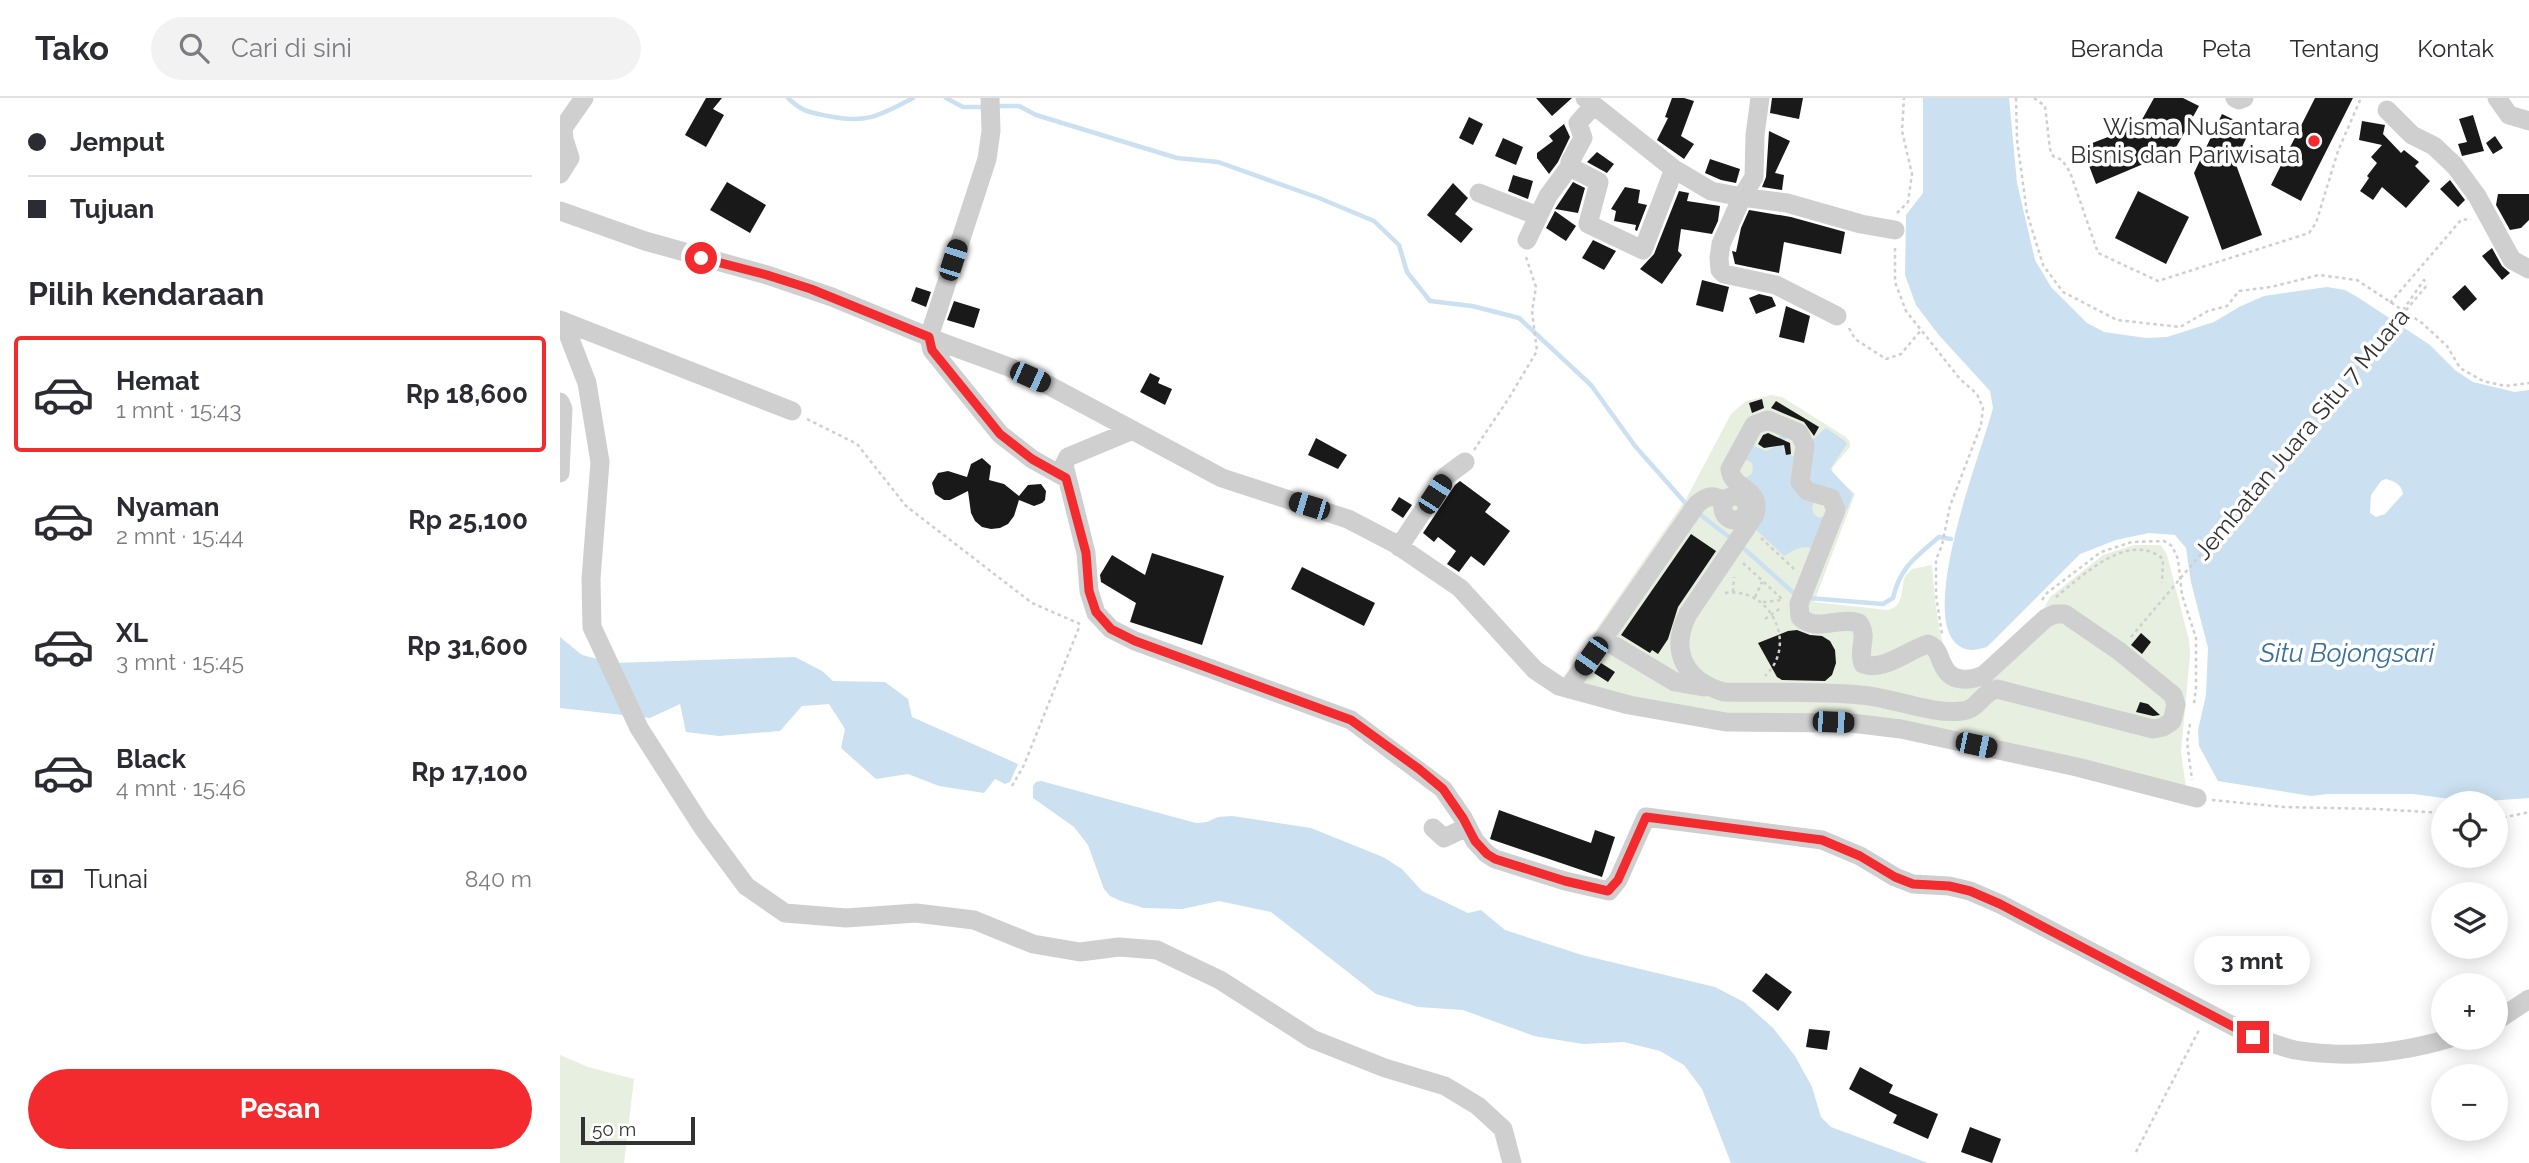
<!DOCTYPE html>
<html lang="id">
<head>
<meta charset="utf-8">
<style>
  :root { --surface:#fff; --page:#f2f2f3; --text:#2b2b33; --muted:#7c7c81; --line:#e1e1e2; --accent:#f32a2e }
  body { margin:0; font-family:Raleway,sans-serif; background:var(--page); color:var(--text); height:100vh; display:flex; flex-direction:column; font-size:26px; white-space:nowrap }
  * { box-sizing:border-box; margin:0 }
  p { font-size:23px; color:var(--muted) }
  .icon { flex:none; width:38px; height:38px; fill:none; stroke:currentColor; stroke-width:2; stroke-linecap:round; stroke-linejoin:round }
  .map { position:relative; flex:1; overflow:hidden }
  .drawer { display:flex; flex-direction:column; background:var(--surface); width:560px }
  .drawer>* { flex:none }
  .hud { display:grid; align-content:center; height:154px; padding:0 28px; background:var(--surface) }
  .controls { position:absolute; left:1871px; top:693px; display:grid; gap:14px }
  .controls a { display:grid; place-items:center; width:77px; height:77px; border-radius:50%; background:var(--surface); box-shadow:0 4px 18px #0003; font-size:35px }
  .scale { position:absolute; left:21px; bottom:18px; width:114px; box-sizing:border-box; padding-left:7px; border:4px solid #323232; border-top:0; font-size:19px; line-height:24px; white-space:nowrap; color:#323232; -webkit-text-stroke:5px #fff; paint-order:stroke }
  .end { position:absolute; width:32px; height:32px; margin:-16px; border:9px solid #f32a2e; background:#fff; box-shadow:0 0 0 4px #fff }
  .from { border-radius:50% }
  .bubble { position:absolute; height:49px; border-radius:24px; background:var(--surface); box-shadow:0 4px 18px #0003; font-size:23px; font-weight:700; line-height:49px; text-align:center }
  .car { position:absolute; width:21px; height:42px; margin:-21px -10px; border-radius:9px; box-shadow:0 0 5px 2px #0007; background:linear-gradient(#222 24%,#8ab4d8 0 40%,#222 0 76%,#8ab4d8 0 86%,#222 0) }
  .hud b { display:flex; align-items:center; gap:24px; height:66px; font-size:26px }
  .hud b+b { border-top:2px solid var(--line) }
  .hud i { width:18px; height:18px; background:var(--text) }
  ul { padding:0; list-style:none }
  li { display:flex; align-items:center; gap:21px; height:116px; margin:0 14px 10px; padding:0 14px; border:4px solid transparent; border-radius:7px }
  li div { flex:1 }
  li b { display:block; font-size:26px }
  li em { font-style:normal; font-weight:700 }
  li.selected { border-color:var(--accent) }
  li>.icon { width:63px; height:63px; stroke-width:1.5 }
  h2 { padding:0 28px; font-size:32px; line-height:84px }
  .pay { display:flex; align-items:center; gap:18px; height:77px; padding:0 28px; font-size:26px }
  .pay p { margin-inline-start:auto }
  .primary-button { display:flex; gap:14px; margin-top:auto; padding:14px 28px }
  .primary-button a { flex:1; height:80px; border-radius:42px; background:var(--accent); color:#fff; font-size:28px; font-weight:700; line-height:80px; text-align:center }
  header { display:flex; align-items:center; gap:42px; box-sizing:border-box; height:98px; padding:0 35px; background:var(--surface); border-bottom:2px solid var(--line) }
  header strong { font-size:33px }
  nav { display:flex; gap:38px; margin-inline-start:auto; font-size:24px }
  .search { width:490px; height:63px; background:var(--page); display:flex; align-items:center; gap:18px; box-sizing:border-box; padding:0 24px; border-radius:38px; color:var(--muted); font-size:26px }
  main { display:flex; flex:1; min-height:0 }
  .map>svg:first-child { display:block }
  .green { fill:#e7efe0 }
  .water { fill:#cbe0f0; fill-rule:evenodd }
  .lines { fill:none; stroke-linecap:round; stroke-linejoin:round }
  .stream { stroke:#cbe0f0; stroke-width:4.5 }
  .building { fill:#191919 }
  .path { stroke:#cfcfcf; stroke-width:2.5; stroke-dasharray:3.5 3.5; stroke-linecap:butt }
  .minor { stroke:#cfcfcf; stroke-width:19 }
  .route { stroke:#f32a2e; stroke-width:9 }
  .poi-dot { fill:#f32a2e; stroke:#fff; stroke-width:2.5 }
  .labels { text-anchor:middle; stroke-width:7; stroke-linejoin:round; paint-order:stroke }
  .poi-label { font-size:24px; fill:#323232; stroke:#fff; text-anchor:end }
  .street-label { font-size:24px; fill:#323232; stroke:#fff }
  .water-label { font-size:26px; font-style:italic; fill:#38709c; stroke:#fff }
</style>
</head>
<body>
<header>
<strong>Tako</strong>
<div class="search"><svg class="icon" aria-label="search" viewBox="0 0 24 24"><circle cx="10" cy="10" r="6"/><path d="M15 15l6 6"/></svg>Cari di sini</div>
<nav><a>Beranda</a><a>Peta</a><a>Tentang</a><a>Kontak</a></nav>
</header>
<main>
<section class="drawer">
<div class="hud">
<b><i class="from"></i>Jemput</b>
<b><i></i>Tujuan</b>
</div>
<h2>Pilih kendaraan</h2>
<ul>
<li class="selected"><svg class="icon" aria-label="car" viewBox="0 0 24 24"><path d="M5 17H2v-5l4-1 3-4h7l3 4 3 1v5h-3M9 17h6M6 11h13"/><circle cx="7" cy="17" r="2"/><circle cx="17" cy="17" r="2"/></svg><div><b>Hemat</b><p>1 mnt · 15:43</p></div><em>Rp 18,600</em></li>
<li><svg class="icon" aria-label="car" viewBox="0 0 24 24"><path d="M5 17H2v-5l4-1 3-4h7l3 4 3 1v5h-3M9 17h6M6 11h13"/><circle cx="7" cy="17" r="2"/><circle cx="17" cy="17" r="2"/></svg><div><b>Nyaman</b><p>2 mnt · 15:44</p></div><em>Rp 25,100</em></li>
<li><svg class="icon" aria-label="car" viewBox="0 0 24 24"><path d="M5 17H2v-5l4-1 3-4h7l3 4 3 1v5h-3M9 17h6M6 11h13"/><circle cx="7" cy="17" r="2"/><circle cx="17" cy="17" r="2"/></svg><div><b>XL</b><p>3 mnt · 15:45</p></div><em>Rp 31,600</em></li>
<li><svg class="icon" aria-label="car" viewBox="0 0 24 24"><path d="M5 17H2v-5l4-1 3-4h7l3 4 3 1v5h-3M9 17h6M6 11h13"/><circle cx="7" cy="17" r="2"/><circle cx="17" cy="17" r="2"/></svg><div><b>Black</b><p>4 mnt · 15:46</p></div><em>Rp 17,100</em></li>
</ul>
<div class="pay"><svg class="icon" aria-label="cash" viewBox="0 0 24 24"><path d="M3 7h18v10H3z"/><circle cx="12" cy="12" r="2"/></svg>Tunai<p>840 m</p></div>
<div class="primary-button"><a>Pesan</a></div>
</section>
<div class="map">
<svg width="1969" height="1065" viewBox="0 0 1969 1065">
  <rect width="100%" height="100%" fill="#fff"/>
  <!-- green -->
  <path class="green" d="M1211,297L1222,299L1286,339L1290,344V349L1272,370L1273,376L1295,396L1254,504L1328,512C1345,507 1340,492 1345,478L1352,471L1372,467C1375,502 1377,536 1391,569L1410,577L1481,517L1490,499L1543,457L1574,447H1601L1607,457L1629,542L1630,556L1621,654L1626,689L1414,637L1165,618L1000,584L1126,401L1171,316L1186,303Z
    M0,957L28,969L74,981L64,1065H0Z"/>
  <!-- water -->
  <path class="water" d="M1363,0H1449L1457,85L1475,162L1491,189L1527,225L1544,234L1586,240L1607,239L1654,224L1679,209L1704,198L1767,189L1785,192L1799,200L1870,247L1895,272L1913,284L1955,294L1969,292V700L1913,704L1853,696H1768L1751,698L1658,683L1639,648L1638,632L1646,597L1648,550L1631,484L1626,450L1615,437L1589,435L1556,442L1520,456L1427,549C1422,550 1415,552 1411,552C1344,545 1425,346 1433,310L1430,293L1378,236L1356,207L1345,177L1346,117L1363,95ZM1826,381C1836,384 1841,386 1843,396L1825,416L1816,419L1810,415L1811,397L1821,383Z
    M1266,330L1285,343L1287,346L1270,371L1293,396L1287,412L1254,404L1252,409L1254,416L1259,420L1269,417L1256,452C1243,446 1236,451 1224,458L1193,429L1185,380C1192,377 1194,374 1192,365L1184,361L1192,337L1194,348L1206,353L1214,349L1220,337H1232L1225,341L1223,352L1233,358Z
    M0,539L22,557L53,565L235,559L262,573L273,583L325,584L348,601L352,619L458,666L450,684L445,686L435,681L424,695L379,688L348,676L316,681L281,650L285,631L269,606L242,608L220,633L159,638L126,634L120,606L90,620L0,610Z
    M481,683L636,725L647,724L658,719L672,718L751,730L823,759L842,771L862,793L908,815L921,812L945,832L1022,857L1155,889L1184,904L1213,930L1235,958L1252,989L1261,1019L1271,1029L1368,1065H1171L1142,991L1124,967L1100,953L1064,944L1023,946L974,938L903,912L858,909L816,896L711,814L659,803L622,811L584,810L561,803L550,798L544,791L528,747L514,729L473,700V688L476,684Z"/>
  <g class="lines">
    <!-- stream -->
    <path class="stream" d="M228,0C243,14 248,14 268,18C306,26 319,18 353,0
      M386,0L403,9H425
      M437,8H459L476,17L617,60L658,64L759,100L814,123L839,147L847,174L870,203L912,208L959,220L1031,287L1075,348L1128,408
      M1138,415L1173,442
      M1180,447L1236,497
      M1248,500L1323,506L1333,500C1340,469 1356,459 1379,439L1391,441"/>
  </g>
  <!-- building -->
  <path class="building" d="M146,0H162L153,11L164,17L146,49L125,37Z
    M976,0H1012L992,18Z
    M1112,0H1124L1134,3L1121,38L1134,46L1124,61L1097,42L1108,20L1105,19Z
    M1212,0H1243L1239,21L1210,15Z
    M1594,0H1623L1639,8L1614,53L1536,86L1522,49L1579,27Z
    M1755,0H1793L1741,103L1711,87Z
    M1662,16L1691,30L1675,64L1702,137L1662,152L1634,75Z
    M1913,17L1924,53L1902,58L1898,46L1907,44L1899,21Z
    M909,19L923,26L913,47L899,40Z
    M1802,23L1825,27L1823,36L1841,55L1844,52L1859,64L1855,68L1870,83L1846,110L1822,89L1813,102L1800,93L1809,80L1807,78L1817,65L1811,59L1822,47L1799,42Z
    M1004,26L1010,39L998,64L989,76L977,60V55L993,43L989,38Z
    M1209,33L1230,43L1215,75L1224,77L1222,92L1202,89L1206,79Z
    M1935,38L1943,50L1933,56L1926,45Z
    M943,40L963,49L956,67L935,58Z
    M1037,54L1054,66L1047,75L1027,64Z
    M1150,61L1180,71L1176,85L1161,82L1145,75Z
    M953,77L973,83L968,101L948,93Z
    M1890,82L1905,102L1898,109L1880,91Z
    M167,84L206,107L190,135L150,112Z
    M1013,84L1025,90L1018,115L995,111Z
    M893,85L908,100L895,116L913,131L901,145L867,117Z
    M1065,89L1080,92L1078,105L1087,107L1077,133L1075,132L1076,127L1054,123L1056,113L1051,111Z
    M1119,93L1129,95L1127,103L1160,108L1158,123L1152,136L1121,131L1118,153L1122,157L1102,186L1080,171L1094,156Z
    M1578,93L1629,119L1606,166L1555,140Z
    M1938,96H1969V122L1961,130L1950,132L1936,107Z
    M1189,112L1231,119L1285,134L1281,156L1224,144L1219,175L1175,166L1172,153L1176,154L1181,130Z
    M995,113L1016,128L1006,143L986,130Z
    M1033,142L1056,153L1044,172L1022,160Z
    M1932,150L1942,168L1950,175L1942,182L1922,158Z
    M1142,182L1169,189L1163,214L1136,207Z
    M1905,187L1917,201L1904,213L1892,199Z
    M356,189L371,194L366,209L351,203Z
    M1199,196L1212,199L1216,208L1196,216L1189,200Z
    M394,203L420,211L414,230L387,222Z
    M1226,208L1250,218L1244,245L1219,239Z
    M590,275L600,280L598,285L612,291L605,307L580,294Z
    M1202,301L1204,310L1192,315L1189,305Z
    M1216,303L1259,329L1254,338L1244,324L1211,310Z
    M1208,335L1230,345L1231,356L1226,357L1224,347L1204,350L1198,346L1203,337Z
    M756,340L787,357L778,371L748,357Z
    M422,360L431,368L429,382L444,386L459,398L468,387L481,386L486,393L485,402L482,405L474,408L459,402L454,418L448,426L440,430L431,431L422,429L415,423L411,415L408,393L390,402H384L375,396L372,385L378,375L388,373L407,379L411,366Z
    M900,383L931,406L925,414L950,433L924,468L911,458L899,474L887,466L896,453L878,439L874,444L863,435L895,387Z
    M839,399L852,407L843,420L831,412Z
    M1131,436L1156,453L1118,509L1108,541L1098,556L1092,552L1090,555L1061,537Z
    M592,455L664,478L642,547L570,524L576,505L541,484L540,477L552,457L585,477Z
    M742,469L815,505L804,528L731,491Z
    M1237,532L1250,537L1262,538L1270,543L1275,552L1276,565L1272,577L1265,583L1222,582L1217,579L1198,545L1228,533Z
    M1581,535L1591,544L1582,556L1571,547Z
    M1041,565L1055,574L1048,584L1034,575Z
    M1580,604L1588,606L1600,617L1593,618L1576,614Z
    M939,712L1031,745L1035,732L1055,739L1042,779L930,741Z
    M1206,875L1232,894L1218,913L1192,893Z
    M1249,931L1270,933L1267,952L1246,949Z
    M1300,969L1333,987L1329,995L1378,1016L1368,1041L1333,1025L1337,1017L1289,991Z
    M1410,1029L1441,1041L1432,1065L1401,1054Z"/>
  <g class="lines">
    <!-- path -->
    <path class="path" d="M1456,0L1457,42L1467,115L1483,167L1503,194L1557,222L1620,229L1648,213L1667,208L1679,193L1711,189L1759,177L1797,182L1862,225L1887,248L1900,270L1923,283L1945,288L1969,285
      M1474,0L1485,8L1490,51L1493,58L1502,62L1510,74L1538,155L1598,183L1749,135L1756,125L1778,53L1801,0
      M1337,115L1348,104L1352,76L1342,33L1344,0
      M1335,150V184L1346,213L1400,281L1417,296L1423,310L1421,327L1390,408L1382,447L1376,462V497L1382,536
      M1830,205L1901,122L1911,121
      M1843,212L1864,182L1868,186
      M1289,230L1295,241L1326,261L1341,256L1362,231
      M247,321L297,346L346,408L472,505L520,526
      M914,352L949,300L977,253L972,213L976,189L966,159
      M1201,440L1234,471
      M1183,465L1222,501
      M1173,494L1174,479
      M1165,495C1210,488 1239,546 1205,578
      M1195,499L1202,484
      M1496,499C1522,478 1569,432 1603,461L1602,485
      M1482,502L1487,495L1541,454L1572,444L1604,443L1612,448L1618,461L1622,497L1636,540V589L1634,606
      M1203,504L1223,502
      M1205,521L1222,509
      M1571,539L1868,186
      M1630,626L1627,644L1632,682
      M452,688L464,667L520,527
      M1652,702L1724,709L1817,711L1883,715
      M1936,719H1946L1969,714
      M1576,1054L1640,930"/>
    <!-- minor -->
    <path class="minor" d="M430,0L431,33L427,61L369,239L372,252L440,336L472,361L506,380
      M1025,0L1114,71L1151,93L1182,99L1227,105L1301,126L1335,132
      M1200,0L1195,37L1194,79L1182,99L1161,146L1159,160L1160,172L1164,176L1216,187L1277,218
      M1675,0L1679,2L1684,0
      M1937,0L1949,17L1969,23
      M1034,7L1018,25L1023,40L1010,64L1012,70L1039,84L1028,126L1083,152L1114,71
      M1827,12L1852,37L1874,48L1895,68L1917,98L1952,162L1969,171
      M0,76L10,60L4,41L3,30L24,0
      M919,95L978,118
      M0,113L85,143L207,177L272,199L386,246L449,269L488,287L662,380L788,421L834,445L900,490L975,572L999,588L1069,607L1166,624L1291,625L1341,631L1517,669L1637,700
      M967,142L988,98L1010,68
      M0,222L232,313
      M3,223L27,285L40,364L31,481L32,529L79,630L141,727L186,788L225,815L286,820L356,815L414,822L473,846L520,854L559,849L597,852L660,882L752,941L825,970L885,988L918,1008L943,1031L952,1065
      M0,304L3,311L0,375
      M1208,322L1239,335L1245,347L1240,384L1247,393L1271,400L1276,412L1239,506L1240,519C1257,535 1279,518 1299,525C1309,540 1297,551 1303,566C1323,574 1348,552 1368,546C1380,551 1378,559 1384,569C1392,585 1412,583 1425,576L1486,520L1495,516H1505L1559,553L1613,597L1616,607L1612,623L1603,629L1593,631L1437,591C1422,594 1418,612 1402,613C1371,617 1332,599 1300,597C1255,593 1209,595 1164,594C1125,583 1109,553 1128,516L1195,417C1202,388 1172,393 1170,371L1194,327Z
      M573,332L508,359L504,367L526,455L529,493L536,515L551,531L575,543L791,622L883,691L903,720L915,743L927,756L935,761L1005,783L1049,793L1058,782L1086,719L1262,742L1300,758L1335,779L1353,786L1389,788L1410,793L1440,806L1694,939C1707,943 1721,949 1735,952C1788,961 1841,955 1891,940
      M1163 410a12 12 0 1 1 24 0a12 12 0 1 1-24 0Z
      M839,449L886,378L905,364
      M1043,541L1137,406C1148,397 1152,397 1165,403
      M1008,591L1043,541L1115,584L1144,589
      M873,730L884,740L907,729
      M1936,923L1969,901"/>
  </g>
  <g class="lines">
    <!-- route -->
    <path class="route" d="M141,160L207,177L251,191L369,239L372,252L440,336L472,361L506,380L526,455L529,493L536,514L551,531L575,543L791,622L859,671L883,691L903,720L915,743L927,756L935,761L1005,783L1048,793L1058,782L1086,719L1262,742L1300,758L1335,779L1353,786L1389,788L1410,793L1440,806L1693,939"/>
  </g>
  <!-- markers -->
  <circle class="poi-dot" cx="1754" cy="43" r="7"/>
  <g class="labels">
    <!-- poi labels -->
    <g class="poi-label">
      <text x="1740" y="37">Wisma Nusantara<tspan x="1740" dy="28">Bisnis dan Pariwisata</tspan></text>
    </g>
    <!-- street labels -->
    <g class="street-label">
      <text transform="translate(1742 336) rotate(-50)" y="8">Jembatan Juara Situ 7 Muara</text>
    </g>
    <!-- water labels -->
    <g class="water-label">
      <text x="1787" y="564">Situ Bojongsari</text>
    </g>
  </g>
</svg>
<div class="controls">
<a><svg class="icon" aria-label="locate" viewBox="0 0 24 24"><circle cx="12" cy="12" r="6"/><path d="M12 2v4M12 18v4M2 12h4M18 12h4"/></svg></a>
<a><svg class="icon" aria-label="layers" viewBox="0 0 24 24"><path d="M12 4l9 5-9 5-9-5zM3 14l9 5 9-5"/></svg></a>
<a>+</a>
<a>−</a>
</div>
<div class="scale">50 m</div>
<i class="end from" style="left:141px;top:160px"></i>
<i class="end" style="left:1693px;top:939px"></i>
<div class="bubble" style="left:1634px;top:838px;width:116px">3 mnt</div>
<i class="car" style="left:393px;top:162px;rotate:18deg"></i>
<i class="car" style="left:470px;top:279px;rotate:114deg"></i>
<i class="car" style="left:875px;top:396px;rotate:33deg"></i>
<i class="car" style="left:749px;top:408px;rotate:287deg"></i>
<i class="car" style="left:1031px;top:558px;rotate:215deg"></i>
<i class="car" style="left:1273px;top:624px;rotate:92deg"></i>
<i class="car" style="left:1416px;top:647px;rotate:102deg"></i>
</div>
</main>
</body>
</html>
